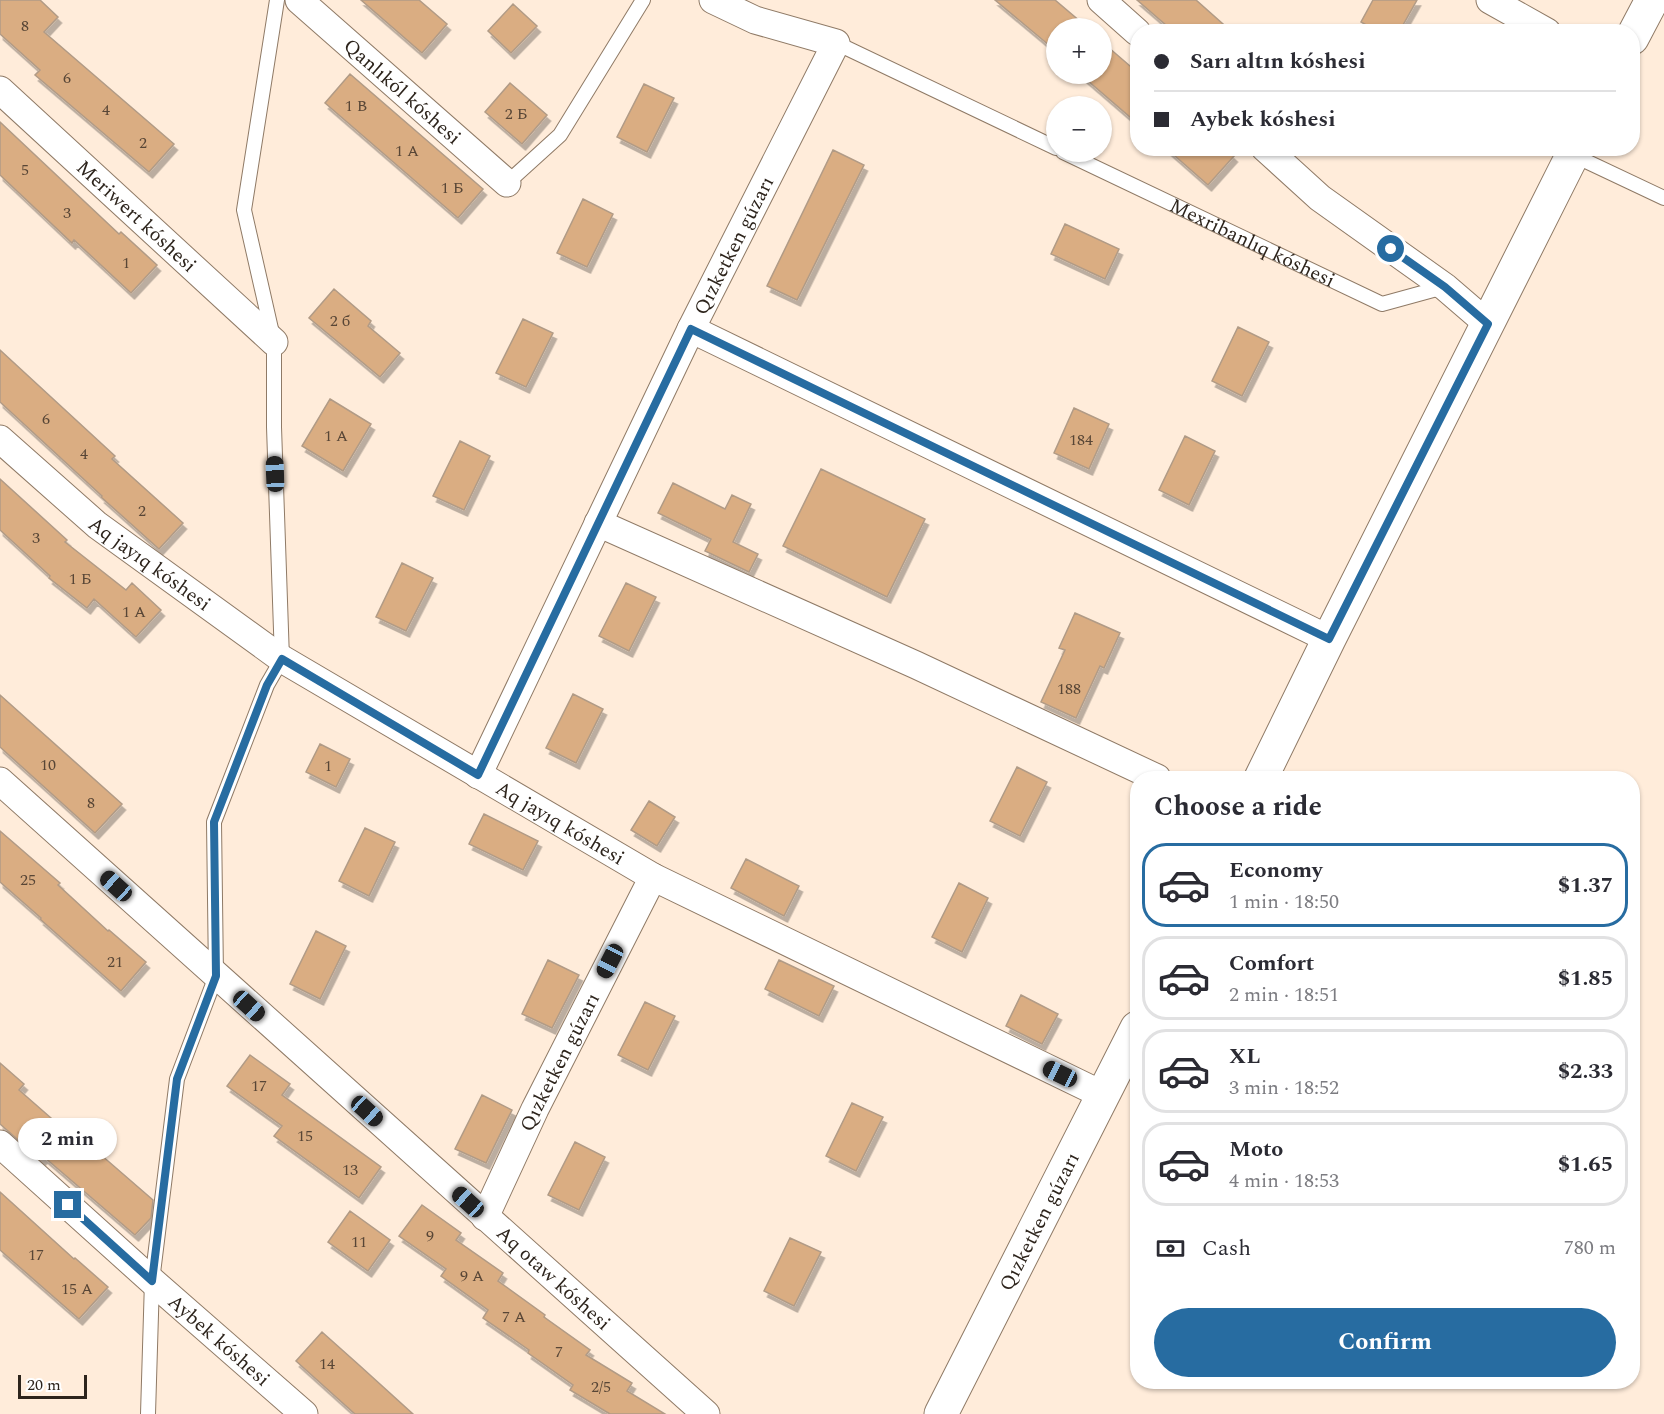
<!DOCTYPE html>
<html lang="en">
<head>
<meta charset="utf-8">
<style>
  :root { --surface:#fff; --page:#f2f2f3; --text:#2b2b33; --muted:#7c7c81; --line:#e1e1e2; --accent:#276ca1 }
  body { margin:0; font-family:Spectral,serif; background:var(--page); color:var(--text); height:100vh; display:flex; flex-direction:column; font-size:22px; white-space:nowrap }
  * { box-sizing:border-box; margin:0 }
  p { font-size:20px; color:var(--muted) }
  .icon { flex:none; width:33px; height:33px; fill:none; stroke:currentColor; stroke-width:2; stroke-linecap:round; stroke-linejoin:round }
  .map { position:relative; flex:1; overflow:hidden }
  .drawer { position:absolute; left:1130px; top:771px; width:510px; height:618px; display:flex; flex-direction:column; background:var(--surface); border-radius:24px; box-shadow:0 2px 4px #0004 }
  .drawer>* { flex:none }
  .guide { position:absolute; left:1130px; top:24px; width:510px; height:132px; border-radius:24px; box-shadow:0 2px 4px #0004; display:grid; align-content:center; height:132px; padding:0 24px; background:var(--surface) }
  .fabs { position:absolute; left:1046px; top:18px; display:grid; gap:12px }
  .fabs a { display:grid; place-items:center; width:66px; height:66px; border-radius:50%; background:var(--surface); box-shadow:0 2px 4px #0004; font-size:30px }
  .scale { position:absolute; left:18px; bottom:15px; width:69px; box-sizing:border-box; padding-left:6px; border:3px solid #2d241c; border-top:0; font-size:16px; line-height:21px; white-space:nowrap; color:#2d241c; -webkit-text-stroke:4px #fff; paint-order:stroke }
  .end { position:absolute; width:27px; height:27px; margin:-14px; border:8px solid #276ca1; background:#fff; box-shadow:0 0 0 3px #fff }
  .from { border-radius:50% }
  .bubble { position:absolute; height:42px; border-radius:21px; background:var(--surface); box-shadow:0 2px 4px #0004; font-size:20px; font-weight:700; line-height:42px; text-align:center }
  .car { position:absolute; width:18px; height:36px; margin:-18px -9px; border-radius:8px; box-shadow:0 0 4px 2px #0007; background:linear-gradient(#222 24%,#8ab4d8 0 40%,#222 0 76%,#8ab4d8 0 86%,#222 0) }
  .guide b { display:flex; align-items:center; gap:21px; height:57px; font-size:22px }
  .guide b+b { border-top:2px solid var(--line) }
  .guide i { width:15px; height:15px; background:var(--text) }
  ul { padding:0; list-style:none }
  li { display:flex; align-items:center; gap:18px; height:84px; margin:0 12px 9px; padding:0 12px; border:3px solid var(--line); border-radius:24px }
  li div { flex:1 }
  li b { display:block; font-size:22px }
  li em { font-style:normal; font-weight:700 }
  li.on { border-color:var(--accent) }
  li>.icon { width:54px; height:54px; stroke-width:1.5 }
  h2 { padding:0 24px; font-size:27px; line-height:72px }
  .pay { display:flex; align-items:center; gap:15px; height:66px; padding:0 24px; font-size:22px }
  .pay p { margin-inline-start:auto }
  .button { display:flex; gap:12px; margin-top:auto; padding:12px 24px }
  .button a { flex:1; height:69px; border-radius:36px; background:var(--accent); color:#fff; font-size:24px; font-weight:700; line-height:69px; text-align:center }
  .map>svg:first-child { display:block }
  .building { fill:#daad82; stroke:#b19b86; stroke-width:1.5; filter:url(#shadow) }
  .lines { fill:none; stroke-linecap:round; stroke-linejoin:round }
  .service-casing { stroke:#8f7a66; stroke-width:16 }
  .minor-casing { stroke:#8f7a66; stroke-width:29 }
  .tertiary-casing { stroke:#8f7a66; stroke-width:35 }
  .service { stroke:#fff; stroke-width:14 }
  .minor { stroke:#fff; stroke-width:27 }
  .tertiary { stroke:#fff; stroke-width:33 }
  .route { stroke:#276ca1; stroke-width:8 }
  .labels { text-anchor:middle; stroke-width:4.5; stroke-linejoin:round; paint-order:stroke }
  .number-label { font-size:16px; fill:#584636 }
  .street-label { font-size:20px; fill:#2d241c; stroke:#fff }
</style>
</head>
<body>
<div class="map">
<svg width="1664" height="1414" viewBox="0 0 1664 1414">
  <defs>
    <filter id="shadow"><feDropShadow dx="3.5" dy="6" stdDeviation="0" flood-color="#0004"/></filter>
  </defs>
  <rect width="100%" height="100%" fill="#ffecda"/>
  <!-- building -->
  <path class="building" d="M0,0H40L58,17L44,32L174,144L149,172L35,75L40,70L0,34Z
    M361,0H419L447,24L422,53Z
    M995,0H1055L1088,28H1056V51Z
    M1137,0H1196L1232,32H1174Z
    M1373,0H1417L1399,32H1378L1361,22Z
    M513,4L537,26L511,53L488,31Z
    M1101,41L1137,72V123L1080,74H1101Z
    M350,74L483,189L458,218L325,103Z
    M510,83L547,115L522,144L485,112Z
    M644,84L674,98L647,152L617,137Z
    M0,122L119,234L121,232L157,265L131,293L74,240L72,243L0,175Z
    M1166,148H1225L1234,156L1208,185Z
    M833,150L864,165L797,300L767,286Z
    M583,199L613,214L587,267L557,253Z
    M1065,224L1119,249L1105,279L1051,254Z
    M334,289L371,321L368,326L400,353L380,377L309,318Z
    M523,319L553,333L526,387L496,373Z
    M1238,327L1269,342L1242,396L1212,381Z
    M0,350L115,456L112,459L183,523L159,549L101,497L102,496L0,402Z
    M330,399L371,424L343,471L302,446Z
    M1074,408L1109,424L1089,469L1054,453Z
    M1185,436L1215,451L1189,505L1159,490Z
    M460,441L490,456L464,510L433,496Z
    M821,469L925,519L887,597L783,546Z
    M0,479L67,540L65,542L126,590L132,583L161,610L136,637L94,599L87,608L49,578L50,576L0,530Z
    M673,483L725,509L732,495L751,504L733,542L758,554L749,572L705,551L711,539L658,513Z
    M402,563L433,578L406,631L376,617Z
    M626,583L656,597L629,651L599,636Z
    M1075,613L1120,633L1104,668L1100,666L1076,718L1041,702L1065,650L1059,648Z
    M573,694L603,709L576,763L546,748Z
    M0,695L122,804L95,833L0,747Z
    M320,744L350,759L336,787L306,772Z
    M1017,767L1047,782L1020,836L990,821Z
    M649,801L675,817L657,846L631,830Z
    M484,814L538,841L523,870L469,844Z
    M365,828L395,842L369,896L339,881Z
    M0,831L60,883L58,885L108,931L109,930L146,962L121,991L40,919L41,918L0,882Z
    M746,859L799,886L784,916L731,888Z
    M959,883L988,898L962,952L932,937Z
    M316,931L346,946L320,999L290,984Z
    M548,960L579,975L552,1028L522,1014Z
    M779,960L834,986L819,1016L765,989Z
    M1021,995L1058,1014L1042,1044L1006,1026Z
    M645,1002L675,1016L648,1070L618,1055Z
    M250,1055L290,1084L282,1095L381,1167L359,1198L274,1136L282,1126L227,1086Z
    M0,1063L24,1084L19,1090L75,1139L78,1135L153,1200L151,1218L135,1235L44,1157L41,1160L0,1124Z
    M482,1095L512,1110L486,1163L455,1149Z
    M852,1103L883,1117L856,1171L826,1156Z
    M575,1142L605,1157L579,1210L548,1195Z
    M0,1192L74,1259L75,1258L108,1287L79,1319L0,1250Z
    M422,1205L461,1233L456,1240L503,1273L498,1281L545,1315L544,1317L590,1350L586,1355L632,1383L627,1391L665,1414H610L570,1390L573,1385L528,1353L529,1350L483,1318L488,1310L441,1276L446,1269L399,1236Z
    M350,1211L390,1240L368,1271L328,1242Z
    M790,1238L821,1252L794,1306L764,1291Z
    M322,1332L359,1365L413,1414H355L336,1397L296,1361Z"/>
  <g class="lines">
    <defs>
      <g id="service">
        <path d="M836,43L1056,148"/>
        <path id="s1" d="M1063,152L1382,304L1444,287"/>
        <path d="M1573,155L1664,198"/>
        <path d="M507,183L560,135L643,0"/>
        <path d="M148,1414L152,1281L177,1079L216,976L214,822L267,685L282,659L274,427V342L244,210L277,0"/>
      </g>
      <g id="minor">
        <path id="s2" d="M299,0L507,183"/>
        <path d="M1101,0L1137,32"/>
        <path d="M1490,0L1547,32"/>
        <path id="s3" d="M0,90L274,342"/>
        <path d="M1265,148L1320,198L1445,287L1488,324"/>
        <path d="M691,329L1329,639"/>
        <path id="s4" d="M0,439L97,525L282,659L653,877L1103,1095"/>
        <path d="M598,523L916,665L1157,778"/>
        <path id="s5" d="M478,775L691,329L836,43L755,20L713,0"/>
        <path id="s6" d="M0,781L706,1414"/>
        <path id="s7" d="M0,1144L152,1281L304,1414"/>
        <path id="s8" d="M485,1217L535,1109L653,877"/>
      </g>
      <g id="tertiary">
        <path d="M1632,38L1652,0"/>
        <path d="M1261,778L1329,639L1576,148"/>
        <path id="s9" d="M941,1414L1137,1028"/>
      </g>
    </defs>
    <!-- service casing -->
    <use href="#service" class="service-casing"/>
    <!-- minor casing -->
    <use href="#minor" class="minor-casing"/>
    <!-- tertiary casing -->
    <use href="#tertiary" class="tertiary-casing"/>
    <!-- service -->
    <use href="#service" class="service"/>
    <!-- minor -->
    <use href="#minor" class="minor"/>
    <!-- tertiary -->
    <use href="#tertiary" class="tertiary"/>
  </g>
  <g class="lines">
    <!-- route -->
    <path class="route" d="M68,1205L152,1281L177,1079L216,976L214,822L267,685L282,659L478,775L691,329L1329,639L1488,324L1445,287L1391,249"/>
  </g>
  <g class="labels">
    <!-- number labels -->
    <g class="number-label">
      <text x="25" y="31">8</text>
      <text x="67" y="83">6</text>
      <text x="356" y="111">1 В</text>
      <text x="106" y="115">4</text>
      <text x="516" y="119">2 Б</text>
      <text x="143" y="148">2</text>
      <text x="407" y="156">1 А</text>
      <text x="25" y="175">5</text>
      <text x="452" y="193">1 Б</text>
      <text x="67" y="218">3</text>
      <text x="126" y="268">1</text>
      <text x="340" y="326">2 б</text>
      <text x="46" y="424">6</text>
      <text x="336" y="441">1 А</text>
      <text x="1081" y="445">184</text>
      <text x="84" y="459">4</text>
      <text x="142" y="516">2</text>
      <text x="36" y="543">3</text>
      <text x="80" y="584">1 Б</text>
      <text x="134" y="617">1 А</text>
      <text x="1069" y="694">188</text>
      <text x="48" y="770">10</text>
      <text x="328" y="771">1</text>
      <text x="91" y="808">8</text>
      <text x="28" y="885">25</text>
      <text x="115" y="967">21</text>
      <text x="259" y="1091">17</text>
      <text x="305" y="1141">15</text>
      <text x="350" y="1175">13</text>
      <text x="430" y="1241">9</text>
      <text x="359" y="1247">11</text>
      <text x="36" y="1260">17</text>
      <text x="472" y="1281">9 А</text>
      <text x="77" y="1294">15 А</text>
      <text x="514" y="1322">7 А</text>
      <text x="559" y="1357">7</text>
      <text x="327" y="1369">14</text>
      <text x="601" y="1392">2/5</text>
    </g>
    <!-- street labels -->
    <g class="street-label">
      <text dy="7" stroke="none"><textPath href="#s2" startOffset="138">Qanlıkól kóshesi</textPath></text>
      <text dy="7" stroke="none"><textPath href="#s3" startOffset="186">Meriwert kóshesi</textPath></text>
      <text dy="7" stroke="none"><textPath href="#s1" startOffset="210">Mexribanlıq kóshesi</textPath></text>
      <text dy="7" stroke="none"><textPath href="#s5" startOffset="588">Qızketken gúzarı</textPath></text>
      <text dy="7" stroke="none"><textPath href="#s4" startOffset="195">Aq jayıq kóshesi</textPath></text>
      <text dy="7" stroke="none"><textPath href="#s4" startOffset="681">Aq jayıq kóshesi</textPath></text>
      <text dy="7" stroke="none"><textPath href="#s8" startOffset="172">Qızketken gúzarı</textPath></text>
      <text dy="7" stroke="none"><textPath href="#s9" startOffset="216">Qızketken gúzarı</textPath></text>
      <text dy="7" stroke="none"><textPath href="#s6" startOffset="744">Aq otaw kóshesi</textPath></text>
      <text dy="7" stroke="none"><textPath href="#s7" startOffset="294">Aybek kóshesi</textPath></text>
    </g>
  </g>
</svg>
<div class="fabs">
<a>+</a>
<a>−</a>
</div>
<div class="scale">20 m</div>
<i class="end from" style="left:1391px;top:249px"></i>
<i class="end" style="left:68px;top:1205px"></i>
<div class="bubble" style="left:18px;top:1118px;width:99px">2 min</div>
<i class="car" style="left:275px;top:474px;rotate:358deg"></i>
<i class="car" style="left:116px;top:886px;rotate:312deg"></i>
<i class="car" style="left:610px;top:961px;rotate:207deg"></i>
<i class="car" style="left:249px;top:1006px;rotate:132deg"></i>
<i class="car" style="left:1060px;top:1074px;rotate:296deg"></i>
<i class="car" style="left:367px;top:1111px;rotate:132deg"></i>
<i class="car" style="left:468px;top:1202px;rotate:312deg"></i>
<div class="guide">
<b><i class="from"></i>Sarı altın kóshesi</b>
<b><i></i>Aybek kóshesi</b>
</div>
<section class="drawer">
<h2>Choose a ride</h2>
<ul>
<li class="on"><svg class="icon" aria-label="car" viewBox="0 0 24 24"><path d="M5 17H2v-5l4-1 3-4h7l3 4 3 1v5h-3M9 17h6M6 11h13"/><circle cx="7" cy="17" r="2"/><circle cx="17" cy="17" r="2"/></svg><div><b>Economy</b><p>1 min · 18:50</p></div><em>$1.37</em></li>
<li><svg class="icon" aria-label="car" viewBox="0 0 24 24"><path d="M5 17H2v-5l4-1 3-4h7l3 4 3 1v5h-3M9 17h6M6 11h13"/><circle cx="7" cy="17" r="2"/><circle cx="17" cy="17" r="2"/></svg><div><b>Comfort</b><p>2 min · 18:51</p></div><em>$1.85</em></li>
<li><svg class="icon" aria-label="car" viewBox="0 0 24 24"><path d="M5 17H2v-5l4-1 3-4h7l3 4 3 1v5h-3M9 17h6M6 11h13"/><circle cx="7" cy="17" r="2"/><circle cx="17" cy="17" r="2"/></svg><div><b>XL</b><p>3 min · 18:52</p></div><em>$2.33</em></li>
<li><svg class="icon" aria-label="car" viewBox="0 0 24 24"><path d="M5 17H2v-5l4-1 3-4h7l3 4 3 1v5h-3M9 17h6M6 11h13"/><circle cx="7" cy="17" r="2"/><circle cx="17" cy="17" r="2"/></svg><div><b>Moto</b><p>4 min · 18:53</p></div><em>$1.65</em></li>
</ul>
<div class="pay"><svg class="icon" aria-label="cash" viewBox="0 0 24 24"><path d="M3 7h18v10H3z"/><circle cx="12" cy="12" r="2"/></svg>Cash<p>780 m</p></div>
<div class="button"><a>Confirm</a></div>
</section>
</div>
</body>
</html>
